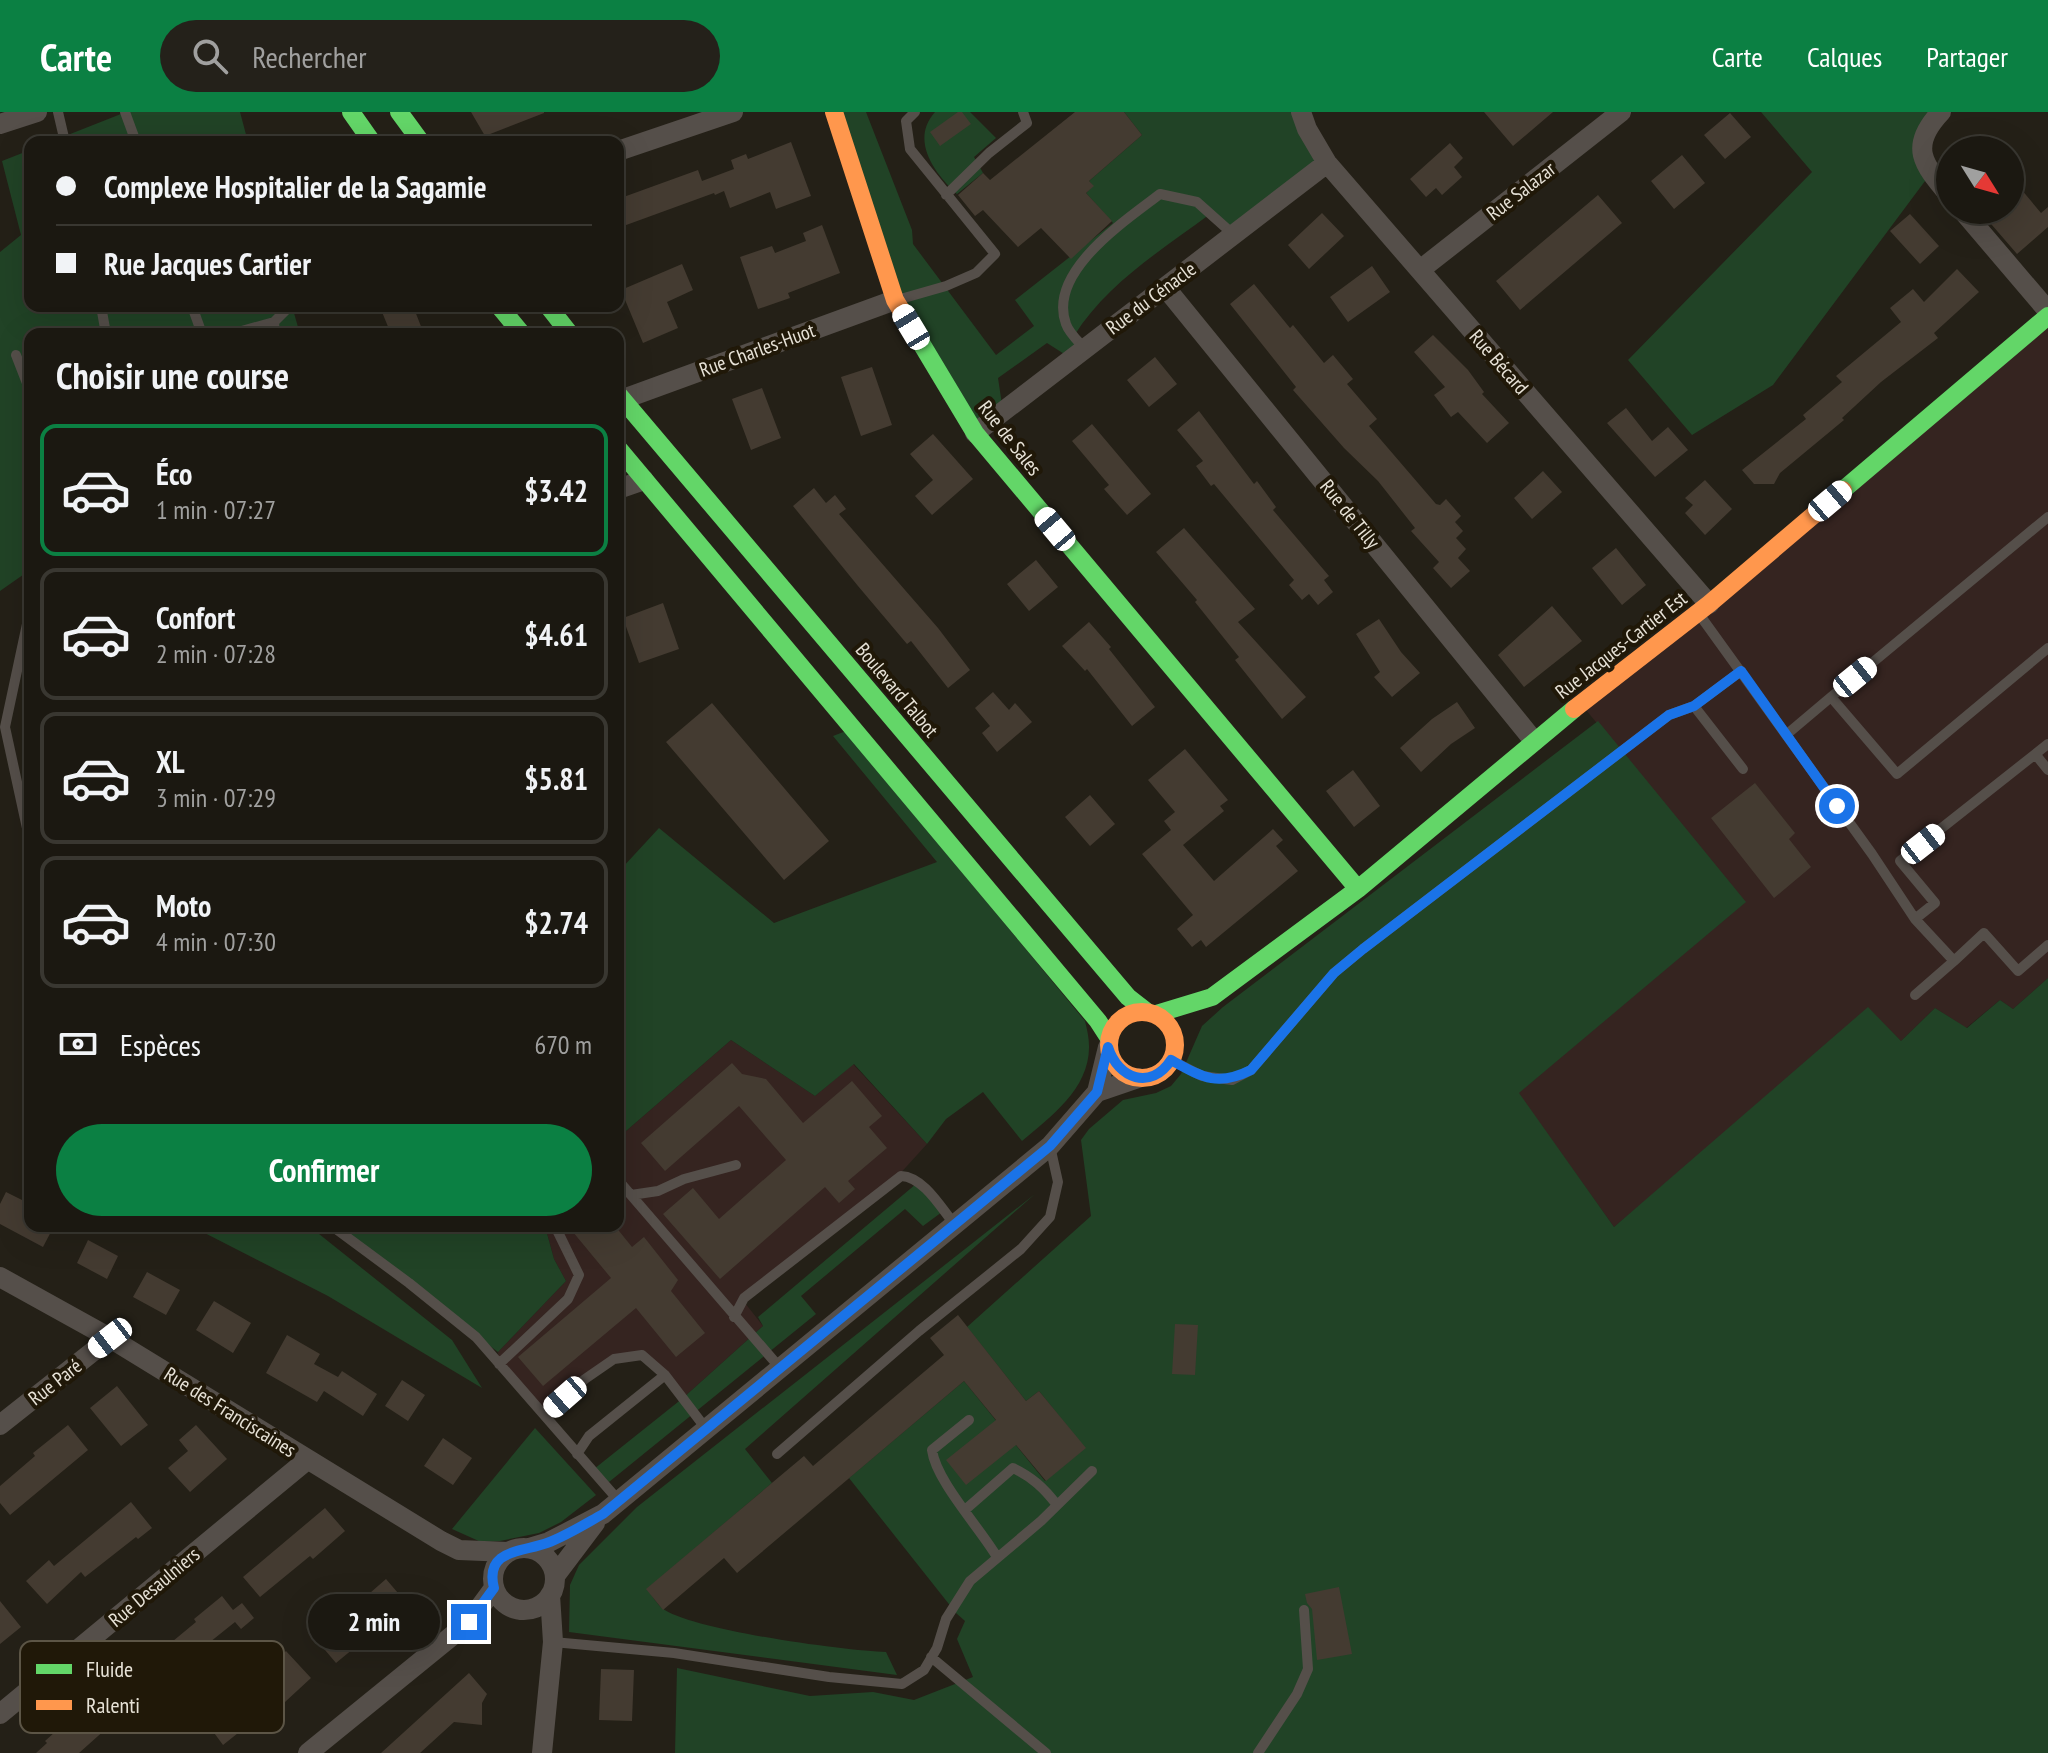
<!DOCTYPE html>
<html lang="fr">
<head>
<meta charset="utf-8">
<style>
  :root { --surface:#1b1811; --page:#24211a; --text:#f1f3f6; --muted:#a0a09f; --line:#393731; --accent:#0b8043 }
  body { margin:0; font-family:"PT Sans Narrow",sans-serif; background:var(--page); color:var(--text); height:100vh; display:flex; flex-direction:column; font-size:30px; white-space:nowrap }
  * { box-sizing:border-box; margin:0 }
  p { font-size:26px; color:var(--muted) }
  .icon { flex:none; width:44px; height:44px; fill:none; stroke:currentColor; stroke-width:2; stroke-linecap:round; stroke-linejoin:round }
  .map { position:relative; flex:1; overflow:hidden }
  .side { position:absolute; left:24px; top:216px; width:600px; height:904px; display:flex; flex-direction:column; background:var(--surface); border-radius:16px; box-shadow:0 8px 32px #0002,0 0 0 2px var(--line) }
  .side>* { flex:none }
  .banner { position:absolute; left:24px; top:24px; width:600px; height:176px; border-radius:16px; box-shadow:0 8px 32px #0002,0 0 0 2px var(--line); display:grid; align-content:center; height:176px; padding:0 32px; background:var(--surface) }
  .needle { width:52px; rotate:127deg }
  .tools { position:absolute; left:1936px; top:24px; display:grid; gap:16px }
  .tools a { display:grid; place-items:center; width:88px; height:88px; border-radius:50%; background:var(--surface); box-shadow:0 8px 32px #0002,0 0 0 2px var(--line); font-size:40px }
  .end { position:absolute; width:36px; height:36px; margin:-18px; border:10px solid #1a73e8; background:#fff; box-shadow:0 0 0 4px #fff }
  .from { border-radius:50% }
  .bubble { position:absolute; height:56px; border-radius:28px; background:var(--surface); box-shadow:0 8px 32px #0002,0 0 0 2px var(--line); font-size:26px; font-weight:800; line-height:56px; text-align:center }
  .car { position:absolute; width:24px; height:48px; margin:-24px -12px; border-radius:10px; box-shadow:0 0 6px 2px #0007; background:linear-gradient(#fff 24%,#345 0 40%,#fff 0 76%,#345 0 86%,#fff 0) }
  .banner b { display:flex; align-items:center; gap:28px; height:76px; font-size:30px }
  .banner b+b { border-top:2px solid var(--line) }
  .banner i { width:20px; height:20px; background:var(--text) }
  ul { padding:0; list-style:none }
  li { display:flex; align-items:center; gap:24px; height:132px; margin:0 16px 12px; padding:0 16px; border:4px solid var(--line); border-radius:16px }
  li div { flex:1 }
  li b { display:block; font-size:30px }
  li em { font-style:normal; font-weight:800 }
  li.selected { border-color:var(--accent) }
  li>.icon { width:72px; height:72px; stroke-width:1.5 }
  h2 { padding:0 32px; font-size:36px; line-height:96px }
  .pay { display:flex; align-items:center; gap:20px; height:88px; padding:0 32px; font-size:30px }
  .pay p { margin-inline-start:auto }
  .cta { display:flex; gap:16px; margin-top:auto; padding:16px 32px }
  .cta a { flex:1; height:92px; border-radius:48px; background:var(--accent); color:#fff; font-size:32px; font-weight:800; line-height:92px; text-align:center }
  header { display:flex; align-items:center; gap:48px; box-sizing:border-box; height:112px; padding:0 40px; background:var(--accent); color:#fff }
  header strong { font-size:38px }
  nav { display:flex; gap:44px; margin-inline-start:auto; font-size:28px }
  .search { width:560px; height:72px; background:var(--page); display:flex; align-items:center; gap:20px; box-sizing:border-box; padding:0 28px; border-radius:44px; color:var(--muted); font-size:30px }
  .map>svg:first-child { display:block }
  .medical { fill:#352420 }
  .green { fill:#214326 }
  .building { fill:#443b31 }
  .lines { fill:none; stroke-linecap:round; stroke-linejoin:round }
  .lane { stroke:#554f4a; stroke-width:10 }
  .street { stroke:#554f4a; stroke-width:20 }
  .fast { stroke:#63d668; stroke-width:18 }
  .slow { stroke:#ff974d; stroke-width:18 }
  .route { stroke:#1a73e8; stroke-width:10 }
  .labels { text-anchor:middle; stroke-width:8; stroke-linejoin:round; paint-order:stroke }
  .street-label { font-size:20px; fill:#e7e2d7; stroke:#201808 }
  .key { fill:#201808; stroke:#5c5546; stroke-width:2 }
  .key-label { font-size:22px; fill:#e7e2d7 }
</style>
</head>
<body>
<header>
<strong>Carte</strong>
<div class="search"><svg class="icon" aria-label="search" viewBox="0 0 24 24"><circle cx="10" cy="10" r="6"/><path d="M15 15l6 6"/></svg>Rechercher</div>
<nav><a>Carte</a><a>Calques</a><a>Partager</a></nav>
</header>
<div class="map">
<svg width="2048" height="1641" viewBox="0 0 2048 1641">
  <rect width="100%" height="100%" fill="#242017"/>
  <!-- medical -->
  <path class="medical" d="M2048,204V866L2013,897L2000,888L1966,916L1935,896L1901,929L1868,896L1712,1033L1614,1115L1518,981L1745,790L1581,592Z
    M731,928L815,984L853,952L927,1032L897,1065L762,1173L745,1191L763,1214L683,1286L642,1243L614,1247L544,1303L499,1252L498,1240L566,1169L554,1147L545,1114H618V1026Z"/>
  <!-- green -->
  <path class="green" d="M126,0H240L248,30H50Z
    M834,0H866L912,118L913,132L996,243L1034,214L1015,188L1113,111L1086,81L1093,74L1089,69L1142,23L1124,0H1307L1327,51L1234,123L1210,102C1162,138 1107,171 1074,224L1084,237L1072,247L1047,231L998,266L1003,299L975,321L895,188Z
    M935,0H970L996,26L974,45L983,61L957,82C934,61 910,28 935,0Z
    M1761,0H1941L1931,11V61L1773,273L1692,323L1628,248L1812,60Z
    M30,38V194H292L300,222H30V458L0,479V140L21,123L2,49Z
    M1598,609L1746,790L1519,981L1614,1115L1868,895L1901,929L1935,896L1967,916L2000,888L2013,897L2048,866V1641H675L677,1556L810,1584L873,1580L914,1588L973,1565L957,1527L965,1509L956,1501L849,1366L964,1269L1045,1369L1085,1336L1039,1279L1026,1289L967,1215L1091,1104L1081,1028L1089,1017L1123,988L1156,981L1171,974L1181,962L1202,914L1223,895Z
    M846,619L1085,909C1087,917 1089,926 1089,934C1090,976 1051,1005 1022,1029L983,980L946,1007L927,1032L854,952L815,984L731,928L618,1026V754L622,756L659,716L774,811L937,750L833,624Z
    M916,1072L942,1100L923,1114L905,1097L801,1184L816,1202L609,1370L594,1357L683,1286L763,1214L758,1205Z
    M1035,1082L745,1337L772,1371L647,1477C652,1483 656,1491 662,1496C689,1518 847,1539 886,1540L897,1563L569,1520L570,1473L579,1453L637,1395Z
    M191,1114H309L452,1228L482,1276L328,1184Z
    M332,1114H545L554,1147L566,1169L498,1240Z
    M535,1316L596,1383L561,1410L539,1421L500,1429L481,1430L452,1417Z"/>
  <!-- building -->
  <path class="building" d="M471,0H544V1L485,24Z
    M958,0H962L971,12L940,34L930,20Z
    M1075,0H1124L1142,23L1089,69L1094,74L1086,81L1112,109L1071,147L1041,116L1018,135L983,98L975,104L958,83L983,61L990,68Z
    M1484,0H1553L1513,34Z
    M1730,1L1751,25L1725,47L1704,23Z
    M791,30L811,84L776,97L770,80L730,96L724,79L715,83L714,81L618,116V87L698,58L702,69L734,57L731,48L746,42L748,47Z
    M1450,31L1463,46L1454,55L1462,65L1442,83L1436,76L1426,85L1410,67Z
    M1682,43L1705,71L1674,97L1651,69Z
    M2021,77L2041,101L2048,95V115L2017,142L1979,98H2010V86Z
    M1598,83L1622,111L1520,198L1496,169Z
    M1322,101L1344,124L1309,157L1288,133Z
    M1910,102L1939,134L1920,152L1890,119Z
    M822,113L840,161L788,181L790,186L758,197L740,145L772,134L775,141L806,129L803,121Z
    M682,152L693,178L667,190L678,216L643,231L621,178Z
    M1372,154L1390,180L1348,210L1330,185Z
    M1957,157L1979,180L1934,221L1938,226L1881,270L1842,306L1844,308L1780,361L1774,372H1754L1742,358L1806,307L1803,303L1842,270L1836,264L1901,210L1890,196L1913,177L1924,190Z
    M1254,172L1290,216L1293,213L1324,251L1333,243L1353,267L1347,272L1377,307L1369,314L1436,392L1440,393L1446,387L1461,404L1455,410L1463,419L1456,426L1466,437L1458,446L1470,459L1451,476L1433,456L1439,450L1411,419L1415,416L1378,369L1344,336L1293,278L1296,275L1230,192Z
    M398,194H413L424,222H391L382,200Z
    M1433,223L1468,258L1484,280L1482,282L1509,311L1487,331L1458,300L1451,305L1434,283L1445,275L1414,240Z
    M1155,245L1177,272L1149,295L1127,268Z
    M872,255L892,313L861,324L841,265Z
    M762,276L781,326L751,338L732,287Z
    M1626,296L1652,329L1668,315L1688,338L1655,365L1607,311Z
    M1199,299L1254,372L1257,369L1276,395L1273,398L1329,464L1324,468L1333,480L1318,493L1309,482L1302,488L1289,473L1294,468L1214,372L1211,374L1196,354L1203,349L1177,318Z
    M1092,312L1151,382L1127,403L1104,377L1109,373L1072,329Z
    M933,322L973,367L932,403L915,384L933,368L910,342Z
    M1543,359L1562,380L1532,407L1514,386Z
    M1705,368L1732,397L1705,423L1685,401L1693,393L1685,386Z
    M814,376L826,391L835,383L846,397L839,402L938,516L970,558L948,576L911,529L907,532L858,474L793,394Z
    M1184,416L1255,497L1238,510L1306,585L1282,607L1235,548L1239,545L1195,490L1197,488L1156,440Z
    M1616,436L1646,473L1622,493L1592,456Z
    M1036,448L1058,475L1029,499L1007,472Z
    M663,491L679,537L639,551L623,506Z
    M1552,494L1582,529L1524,575L1498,543Z
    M1379,507L1401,540L1420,561L1392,585L1374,565L1380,560L1356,522Z
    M1089,510L1111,535L1109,537L1155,595L1132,614L1087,557L1085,559L1062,534Z
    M993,580L1009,598L1015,591L1032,610L997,640L982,621L990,614L975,596Z
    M1457,590L1475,616L1451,632L1421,660L1400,636L1432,607Z
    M712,591L829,729L784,768L666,630Z
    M1185,637L1228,688L1220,694L1224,699L1183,733L1214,769L1273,717L1283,728L1276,734L1298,759L1206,835L1201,828L1192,835L1177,817L1193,803L1142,742L1171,718L1164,709L1175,700L1148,668Z
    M1353,658L1380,694L1354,715L1326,679Z
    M1755,671L1795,721L1789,727L1811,755L1774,786L1711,706Z
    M1090,683L1115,712L1090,734L1065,705Z
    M732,951L742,962L766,967L803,1011L852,969L882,1004L869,1015L887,1036L848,1069L855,1077L839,1091L825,1075L720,1167L663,1102L693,1076L719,1107L786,1048L739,994L665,1059L641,1031Z
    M6,1080L30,1092V1114H54L43,1135L0,1112V1092Z
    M568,1114H615L632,1135L644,1125L678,1168L671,1179L705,1221L676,1245L636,1196L543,1274L518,1245L611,1166Z
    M88,1128L118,1144L107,1167L77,1151Z
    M147,1160L180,1178L166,1203L133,1185Z
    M214,1189L251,1211L233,1241L196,1218Z
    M958,1203L1026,1289L1039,1279L1086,1336L1046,1369L1016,1333L966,1373L946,1348L996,1308L964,1269L737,1461L724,1446L663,1498L646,1477L804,1344L813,1354L944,1243L930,1226Z
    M1175,1212L1198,1213L1195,1263L1172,1262Z
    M287,1223L320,1242L314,1252L338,1265L342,1259L377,1282L363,1304L324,1279L317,1290L266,1261Z
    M402,1268L425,1283L408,1309L385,1294Z
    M117,1274L148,1313L121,1334L90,1296Z
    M68,1313L88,1338L10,1403L0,1391V1374L35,1344L33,1341Z
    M196,1313L227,1347L190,1380L168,1356L188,1339L179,1328Z
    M443,1326L472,1346L453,1373L424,1354Z
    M131,1390L152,1416L138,1427L136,1425L85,1465L81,1460L47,1492L26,1469L49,1448L54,1454Z
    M325,1396L345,1419L313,1447L310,1444L260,1485L243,1465Z
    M386,1467L404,1488L356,1529L359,1532L336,1551L314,1525L337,1506L339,1508Z
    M1339,1475L1352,1542L1317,1548L1312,1497L1307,1491L1305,1482Z
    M222,1484L233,1498L242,1491L254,1506L241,1517L235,1510L200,1538L206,1546L171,1574L164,1566L105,1615L107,1616L79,1641H36L47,1631L45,1629L85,1593L128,1558L132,1563L196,1510L194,1507Z
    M0,1489L21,1515L0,1532Z
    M286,1539L311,1566L285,1590L266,1569L274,1561L269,1555Z
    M601,1557L634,1558L632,1609L599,1608Z
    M469,1561L487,1582L482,1591V1613L454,1610L420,1641H381Z
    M239,1584L257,1606L223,1633L206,1610Z"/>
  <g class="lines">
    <!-- lane -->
    <path class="lane" d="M58,0L65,30
      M125,0L136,30
      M946,83L989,41L1027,11L1023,0
      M897,188L946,174L976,161L995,142L910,37L906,9L915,0
      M101,194L106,222
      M192,194L202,222
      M274,210L275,222
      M231,222L274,210L290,194
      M1085,237C1079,230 1069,221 1066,212C1047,160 1125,109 1160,82L1197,90L1234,123
      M16,243L30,279
      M2048,405L1831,585L1897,662L2048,536
      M30,498L5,615L30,730
      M1699,502L1872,742L1915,807
      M1741,559L1694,594L1743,657
      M1786,623L1831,585
      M2048,632L1900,749L1935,791L1915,807L1954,849L1984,821L2018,859L2048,833
      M2036,643L2048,658
      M1915,883L1954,849
      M1171,948L1202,964L1232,968L1251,958L1334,861L1363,837L1669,603L1694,594
      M618,1068L781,1257
      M631,1083L658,1079L684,1067L736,1053
      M332,1114L409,1171L476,1225L619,1389
      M734,1205L744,1186L901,1064C924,1065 941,1096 955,1113
      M499,1252L568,1187L579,1163L555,1114
      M544,1303L585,1267L614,1247L642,1243L665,1263L707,1318
      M969,1308L932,1338C936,1369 980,1416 997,1445
      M577,1342L589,1324L665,1263
      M777,1342L919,1219L1021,1137L1050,1105L1058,1070L1050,1034
      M966,1397L1013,1356C1032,1365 1044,1376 1057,1393
      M553,1530L674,1541L829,1565L902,1572L924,1558L937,1536L946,1507L970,1469L1041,1409L1092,1359
      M931,1545L1046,1641
      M1258,1641L1297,1582L1308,1557L1304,1498"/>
    <!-- street -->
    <path class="street" d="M1301,0L1307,17L1327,51L1709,492
      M1941,0C1908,35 1923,52 1950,84
      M0,12L37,0
      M618,39L733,0
      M1962,98L2048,199
      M1420,158L1621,0
      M1165,175L1534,629
      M618,289L895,188
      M975,321L1327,51
      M618,377L644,368
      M1097,980L1138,966
      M0,1165L110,1226L441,1429L459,1438L508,1440
      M0,1313L110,1226
      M529,1436L549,1430L603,1402L1050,1034L1097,980L1108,935
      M493 1467a31 31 0 1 1 62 0a31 31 0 1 1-62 0Z
      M555,1464L595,1411
      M0,1602L307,1348
      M308,1641L469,1510L494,1476
      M542,1641L553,1530L550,1483"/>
    <!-- fast -->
    <path class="fast" d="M351,0L372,30
      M399,0L421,30
      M499,194L522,222
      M548,194L570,222
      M918,226L975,321L1358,777
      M618,282L1128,885L1146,899
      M618,336L1098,909L1109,926
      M1843,378L2048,204
      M1156,902L1212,885L1358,777L1574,597"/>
    <!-- slow -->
    <path class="slow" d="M834,0L895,188L918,226
      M1574,597L1709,492L1843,378
      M1109 933a33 33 0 1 1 66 0a33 33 0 1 1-66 0Z"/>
  </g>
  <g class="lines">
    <!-- route -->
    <path class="route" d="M469,1510L494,1476C484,1437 523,1440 547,1431C566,1424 585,1412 603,1402L1050,1034L1097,980L1108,935C1118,967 1151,979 1171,948C1202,965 1217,975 1251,958L1334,861L1363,837L1669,603L1694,594L1741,559L1837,694"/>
  </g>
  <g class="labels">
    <!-- street labels -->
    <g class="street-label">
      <text transform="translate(1521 79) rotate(-38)" y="7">Rue Salazar</text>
      <text transform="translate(1151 186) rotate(-37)" y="7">Rue du Cénacle</text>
      <text transform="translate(757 238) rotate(-20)" y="7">Rue Charles-Huot</text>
      <text transform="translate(1499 250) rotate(49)" y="7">Rue Bécard</text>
      <text transform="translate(1010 326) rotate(52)" y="7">Rue de Sales</text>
      <text transform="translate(1350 402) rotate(51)" y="7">Rue de Tilly</text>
      <text transform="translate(1621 533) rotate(-38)" y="7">Rue Jacques-Cartier Est</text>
      <text transform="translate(897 578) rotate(50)" y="7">Boulevard Talbot</text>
      <text transform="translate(55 1270) rotate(-38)" y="7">Rue Paré</text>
      <text transform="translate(230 1300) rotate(32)" y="7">Rue des Franciscaines</text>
      <text transform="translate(154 1475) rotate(-40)" y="7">Rue Desaulniers</text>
    </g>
  </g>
  <!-- legend -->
  <rect x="20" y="1529" width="264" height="92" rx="12" class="key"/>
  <rect x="36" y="1552" width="36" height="10" fill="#63d668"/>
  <rect x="36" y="1588" width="36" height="10" fill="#ff974d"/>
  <g class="key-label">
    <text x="86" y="1565">Fluide</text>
    <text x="86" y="1601">Ralenti</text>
  </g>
</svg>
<div class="tools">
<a><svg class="needle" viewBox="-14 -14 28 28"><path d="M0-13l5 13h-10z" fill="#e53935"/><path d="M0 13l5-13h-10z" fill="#a0a09f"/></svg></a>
</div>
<i class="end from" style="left:1837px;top:694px"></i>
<i class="end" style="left:469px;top:1510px"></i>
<div class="bubble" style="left:308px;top:1482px;width:132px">2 min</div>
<i class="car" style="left:911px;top:215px;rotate:329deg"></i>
<i class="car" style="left:1830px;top:389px;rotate:50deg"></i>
<i class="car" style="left:1055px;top:417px;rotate:320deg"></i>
<i class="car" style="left:1855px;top:565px;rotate:51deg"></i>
<i class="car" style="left:1923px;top:732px;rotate:52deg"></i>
<i class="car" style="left:110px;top:1226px;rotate:232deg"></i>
<i class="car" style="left:565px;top:1285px;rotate:229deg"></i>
<div class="banner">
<b><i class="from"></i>Complexe Hospitalier de la Sagamie</b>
<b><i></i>Rue Jacques Cartier</b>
</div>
<section class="side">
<h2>Choisir une course</h2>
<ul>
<li class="selected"><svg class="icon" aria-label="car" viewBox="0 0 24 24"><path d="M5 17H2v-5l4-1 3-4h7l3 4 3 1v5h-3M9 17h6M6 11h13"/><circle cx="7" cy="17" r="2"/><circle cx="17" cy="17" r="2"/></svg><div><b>Éco</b><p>1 min · 07:27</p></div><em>$3.42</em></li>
<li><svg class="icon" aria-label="car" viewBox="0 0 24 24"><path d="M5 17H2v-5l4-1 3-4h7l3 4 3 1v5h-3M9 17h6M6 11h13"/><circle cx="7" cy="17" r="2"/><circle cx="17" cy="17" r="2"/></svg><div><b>Confort</b><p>2 min · 07:28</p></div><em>$4.61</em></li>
<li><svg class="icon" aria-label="car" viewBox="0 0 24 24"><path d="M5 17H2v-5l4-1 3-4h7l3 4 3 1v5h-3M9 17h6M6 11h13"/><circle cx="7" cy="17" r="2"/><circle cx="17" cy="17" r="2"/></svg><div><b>XL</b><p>3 min · 07:29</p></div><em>$5.81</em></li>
<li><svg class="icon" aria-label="car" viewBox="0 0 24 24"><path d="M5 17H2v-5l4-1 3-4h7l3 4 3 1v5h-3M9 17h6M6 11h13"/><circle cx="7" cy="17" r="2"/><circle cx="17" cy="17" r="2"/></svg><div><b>Moto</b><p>4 min · 07:30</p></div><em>$2.74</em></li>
</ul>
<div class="pay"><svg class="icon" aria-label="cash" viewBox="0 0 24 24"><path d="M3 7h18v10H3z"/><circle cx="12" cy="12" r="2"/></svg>Espèces<p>670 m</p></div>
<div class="cta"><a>Confirmer</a></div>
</section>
</div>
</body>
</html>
